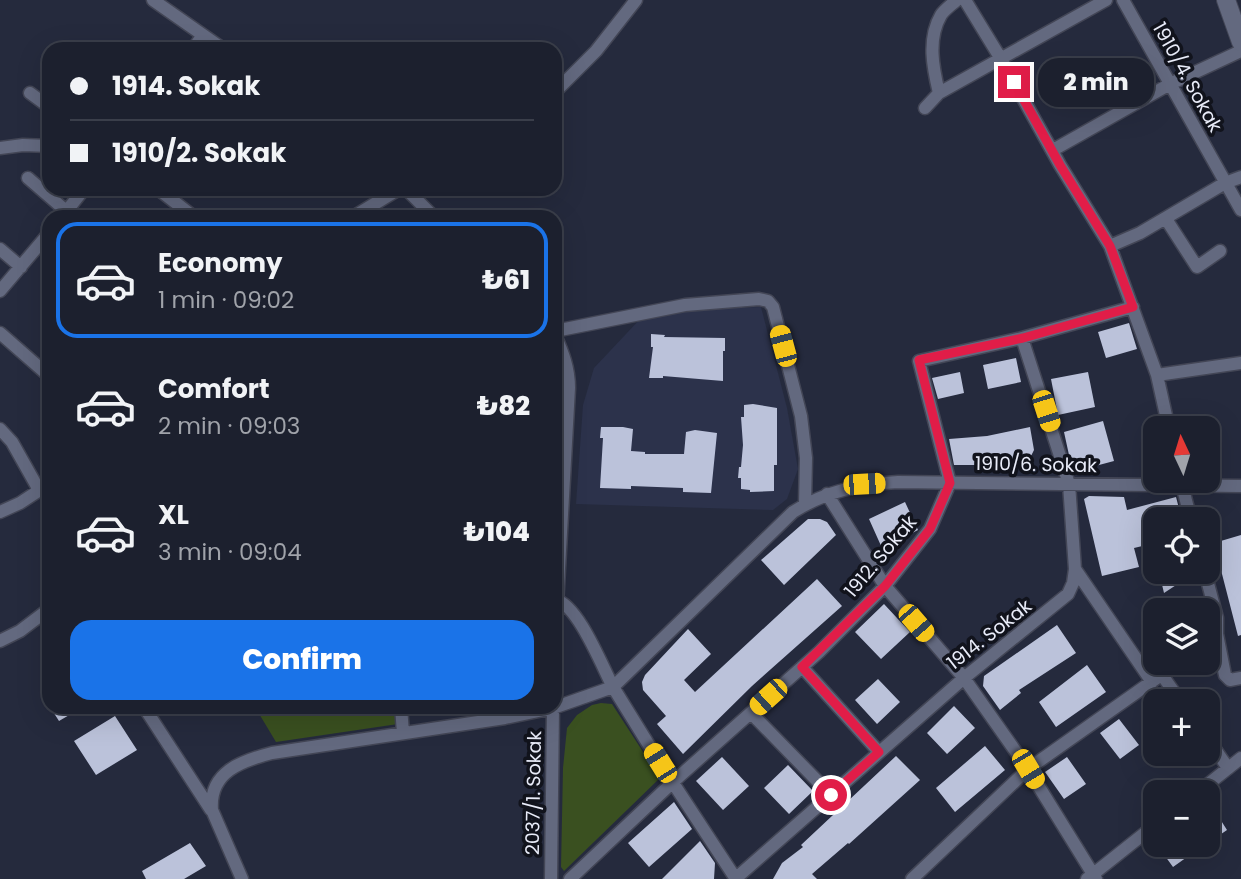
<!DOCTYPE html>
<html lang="en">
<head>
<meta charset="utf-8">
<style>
  :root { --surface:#1c202e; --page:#292d3a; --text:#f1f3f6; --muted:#a0a3aa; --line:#3a3e4a; --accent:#1a73e8 }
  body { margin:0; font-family:Poppins,sans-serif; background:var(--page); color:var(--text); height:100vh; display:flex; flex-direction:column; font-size:26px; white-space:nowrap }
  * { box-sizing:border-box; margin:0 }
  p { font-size:23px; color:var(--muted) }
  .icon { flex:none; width:38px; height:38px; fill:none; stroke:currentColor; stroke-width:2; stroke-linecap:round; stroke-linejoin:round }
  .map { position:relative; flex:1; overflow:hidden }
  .panel { position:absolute; left:42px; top:210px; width:520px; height:504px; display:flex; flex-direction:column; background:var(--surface); border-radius:21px; box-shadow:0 7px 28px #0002,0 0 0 2px var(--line) }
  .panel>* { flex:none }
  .top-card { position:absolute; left:42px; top:42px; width:520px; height:154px; border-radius:21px; box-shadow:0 7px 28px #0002,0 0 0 2px var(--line); display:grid; align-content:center; height:154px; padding:0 28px; background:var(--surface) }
  .needle { width:46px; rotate:356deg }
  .buttons { position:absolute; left:1143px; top:416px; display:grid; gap:14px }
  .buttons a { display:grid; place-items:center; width:77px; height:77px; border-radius:14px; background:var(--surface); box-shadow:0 7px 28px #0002,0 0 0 2px var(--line); font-size:35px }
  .end { position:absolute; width:32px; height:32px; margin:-16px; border:9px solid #e11d48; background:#fff; box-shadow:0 0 0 4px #fff }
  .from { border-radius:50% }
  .bubble { position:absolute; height:49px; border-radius:21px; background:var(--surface); box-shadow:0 7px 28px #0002,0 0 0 2px var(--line); font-size:23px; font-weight:800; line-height:49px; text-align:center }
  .car { position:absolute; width:21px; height:42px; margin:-21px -10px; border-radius:9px; box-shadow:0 0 5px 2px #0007; background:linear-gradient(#f5c518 24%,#345 0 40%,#f5c518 0 76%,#345 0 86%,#f5c518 0) }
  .top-card b { display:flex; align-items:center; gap:24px; height:66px; font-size:26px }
  .top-card b+b { border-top:2px solid var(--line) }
  .top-card i { width:18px; height:18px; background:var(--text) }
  ul { padding:12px 0 0; list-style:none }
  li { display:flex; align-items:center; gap:21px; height:116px; margin:0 14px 10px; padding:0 14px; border:4px solid transparent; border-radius:21px }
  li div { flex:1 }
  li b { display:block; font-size:26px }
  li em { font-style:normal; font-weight:800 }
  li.current { border-color:var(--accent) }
  li>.icon { width:63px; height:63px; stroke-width:1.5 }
  .action { display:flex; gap:14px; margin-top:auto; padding:14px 28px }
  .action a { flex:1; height:80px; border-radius:21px; background:var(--accent); color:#fff; font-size:28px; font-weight:800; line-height:80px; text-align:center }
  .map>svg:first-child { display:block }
  .built { fill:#2c324b }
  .green { fill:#3a5020 }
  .building { fill:#bbc2da }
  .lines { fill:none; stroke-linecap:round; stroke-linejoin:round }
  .street-casing { stroke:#434656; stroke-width:15 }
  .secondary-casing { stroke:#434656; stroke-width:20 }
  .street { stroke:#63697f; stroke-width:12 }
  .secondary { stroke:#63697f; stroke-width:18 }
  .route { stroke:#e11d48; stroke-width:9 }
  .labels { text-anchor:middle; stroke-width:7; stroke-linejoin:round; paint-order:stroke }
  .street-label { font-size:19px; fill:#e9ecf9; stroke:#11131c }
</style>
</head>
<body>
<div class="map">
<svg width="1241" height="879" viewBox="0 0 1241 879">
  <rect width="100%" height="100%" fill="#252a3d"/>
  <!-- built -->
  <path class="built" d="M761,307L787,408L798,469L787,499L773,510L576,504L583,405L594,368L642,317L680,310Z"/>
  <!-- green -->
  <path class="green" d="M601,703L612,704L660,778L564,871L561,867L563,768L567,728L577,715L592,705Z
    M255,707H396L398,724L276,742Z"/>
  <!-- building -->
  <path class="building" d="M1129,323L1137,349L1106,358L1098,332Z
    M651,334L665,335L664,337L725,338V351H723V381L663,376V378H649L653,347H651Z
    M1016,358L1021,382L988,389L983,365Z
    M960,372L964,393L938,399L932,378Z
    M1088,372L1095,407L1058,415L1051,379Z
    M753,404L777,408V465H774V491L750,492V490L741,489V478H738L739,467H741L743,445L741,417H744V405Z
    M1103,421L1114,461L1084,469L1069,455L1064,432Z
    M601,427H623L633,429L631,451L645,452V454H684L686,432L695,430L717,433L711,493L683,492V488L631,486V489L600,488L603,438H600Z
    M1030,427L1034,450L1031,456L1001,465H954L949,439L987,436Z
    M1089,496L1124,497L1127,510L1176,497L1182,520H1155V543L1134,548L1139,567L1102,576L1084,499Z
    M905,502L918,530L882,548L869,519Z
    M808,519H820L827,522L836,535L784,585L761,560Z
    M1241,535V635L1238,636L1214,543Z
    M1159,572H1196L1164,593Z
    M817,579L842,606L752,686L683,754L657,724L666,716L643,690L642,682L645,675L688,629L711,654L684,680L695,692Z
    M884,604L910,632L881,659L855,632Z
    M1057,625L1076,653L1019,690L1021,693L1000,710L983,686L984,676Z
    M1087,665L1106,692L1056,727L1039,702Z
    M878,679L900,702L877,724L855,700Z
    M954,706L975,728L947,754L927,733Z
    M50,707H83L59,721Z
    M115,716L137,750L96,775L74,741Z
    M1119,719L1139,745L1120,759L1100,733Z
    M985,746L1005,770L955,812L936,788Z
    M896,756L920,780L849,844L848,843L812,874L817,879H773L782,863L803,847L801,845Z
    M722,757L749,786L723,810L696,781Z
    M1067,757L1086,784L1064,799L1045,772Z
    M788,765L813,791L789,814L764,788Z
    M1208,800L1227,830L1208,843Z
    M674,802L692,829L649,867L628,843Z
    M700,841L715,863L714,879H662Z
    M190,843L206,866L184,879H146L142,871Z
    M1157,845H1204L1173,867Z"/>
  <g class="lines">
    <defs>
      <path id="street" d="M153,0L223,49
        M965,0L1001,59L1060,165L1110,246L1157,375L1169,429
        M1123,0L1241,210
        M193,49L203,35
        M555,92L596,51L636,0
        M30,93L49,107
        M939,93C933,68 927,39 941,15C944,10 952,4 957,0
        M925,108L939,93L1106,0
        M0,148L23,145L49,146
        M1053,150L1170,84L1241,51
        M28,178L73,217
        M158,189L194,217
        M406,189L434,217
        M62,217L84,189
        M353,217L399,189
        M1166,219L1197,267L1220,251
        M1110,246L1140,233L1225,183L1241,177
        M0,249L21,267
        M0,291L49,233
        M555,331L685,305L759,299L768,301L773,307L801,416L806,458L805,504
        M0,333L49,376
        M555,335C563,353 569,368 569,388L555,641
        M1157,375L1241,363
        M0,429L12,442L39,490
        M1181,481L1191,520
        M827,494L885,586L964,678L1028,769L1096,879
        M0,512L20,503L49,484
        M1075,569L1152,682
        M1205,572L1217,618V634L1208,641
        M556,600C578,605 602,666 613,687L793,512C826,491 860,484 898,482L1241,486
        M1217,634L1225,675L1230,680L1241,678
        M0,641L20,631L49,609
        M802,667L879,752
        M1162,675L1181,702
        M144,707L211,810
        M401,707L403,733
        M751,713L831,795
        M1208,739L1228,768
        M1197,793L1241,758
        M242,879L212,810C209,772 241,761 272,753L505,718L553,708L613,687L660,763L736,879
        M551,879L553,707
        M570,879L673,782L819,652L885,586L930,529L950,483L919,361L1022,338L1133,307
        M735,879L964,678L1068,594L1073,583L1075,569L1069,484L1022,338
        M912,879L1028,769L1178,663
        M1087,879L1155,825"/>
      <path id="secondary" d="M1226,0L1241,42"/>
    </defs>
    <!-- street casing -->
    <use href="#street" class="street-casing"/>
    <!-- secondary casing -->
    <use href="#secondary" class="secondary-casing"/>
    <!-- street -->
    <use href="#street" class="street"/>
    <!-- secondary -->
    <use href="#secondary" class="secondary"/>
  </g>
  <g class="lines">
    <!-- route -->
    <path class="route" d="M831,795L879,752L802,667L885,586L930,529L950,483L919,360L1023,338L1133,307L1110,246L1060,165L1014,82"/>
  </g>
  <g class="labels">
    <!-- street labels -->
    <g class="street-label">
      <text transform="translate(1188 77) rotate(61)" y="7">1910/4. Sokak</text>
      <text transform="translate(1036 464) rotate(1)" y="7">1910/6. Sokak</text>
      <text transform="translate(880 556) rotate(-50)" y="7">1912. Sokak</text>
      <text transform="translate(989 634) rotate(-38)" y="7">1914. Sokak</text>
      <text transform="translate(533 793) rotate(-89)" y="7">2037/1. Sokak</text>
    </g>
  </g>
</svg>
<div class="buttons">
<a><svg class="needle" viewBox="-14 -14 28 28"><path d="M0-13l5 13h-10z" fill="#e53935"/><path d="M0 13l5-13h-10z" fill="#a0a3aa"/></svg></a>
<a><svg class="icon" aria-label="locate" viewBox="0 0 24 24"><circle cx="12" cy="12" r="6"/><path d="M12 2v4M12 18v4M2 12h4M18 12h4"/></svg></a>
<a><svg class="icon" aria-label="layers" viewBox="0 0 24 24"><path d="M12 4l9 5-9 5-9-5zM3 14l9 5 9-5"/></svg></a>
<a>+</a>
<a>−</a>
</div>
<i class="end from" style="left:831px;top:795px"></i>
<i class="end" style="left:1014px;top:82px"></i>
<div class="bubble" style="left:1038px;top:58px;width:116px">2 min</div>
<i class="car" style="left:783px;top:346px;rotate:345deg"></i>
<i class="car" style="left:1046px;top:411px;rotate:162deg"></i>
<i class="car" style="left:864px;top:484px;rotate:87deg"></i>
<i class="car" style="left:916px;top:623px;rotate:139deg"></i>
<i class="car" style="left:768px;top:697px;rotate:228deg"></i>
<i class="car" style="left:660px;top:763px;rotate:328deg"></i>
<i class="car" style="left:1028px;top:769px;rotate:149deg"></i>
<div class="top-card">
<b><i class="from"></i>1914. Sokak</b>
<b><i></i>1910/2. Sokak</b>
</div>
<section class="panel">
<ul>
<li class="current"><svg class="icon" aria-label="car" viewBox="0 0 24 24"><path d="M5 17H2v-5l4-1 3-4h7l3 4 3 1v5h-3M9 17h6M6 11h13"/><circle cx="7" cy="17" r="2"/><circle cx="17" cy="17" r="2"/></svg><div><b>Economy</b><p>1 min · 09:02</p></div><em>₺61</em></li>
<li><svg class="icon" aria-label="car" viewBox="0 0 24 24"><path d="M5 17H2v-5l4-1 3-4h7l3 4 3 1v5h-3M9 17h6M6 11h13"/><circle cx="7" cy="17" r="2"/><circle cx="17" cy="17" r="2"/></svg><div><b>Comfort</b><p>2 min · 09:03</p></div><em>₺82</em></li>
<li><svg class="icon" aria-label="car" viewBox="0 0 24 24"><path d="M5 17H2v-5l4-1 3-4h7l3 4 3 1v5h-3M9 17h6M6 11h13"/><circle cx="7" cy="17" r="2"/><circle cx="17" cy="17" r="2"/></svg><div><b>XL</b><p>3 min · 09:04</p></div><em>₺104</em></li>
</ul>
<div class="action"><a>Confirm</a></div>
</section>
</div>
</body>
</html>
